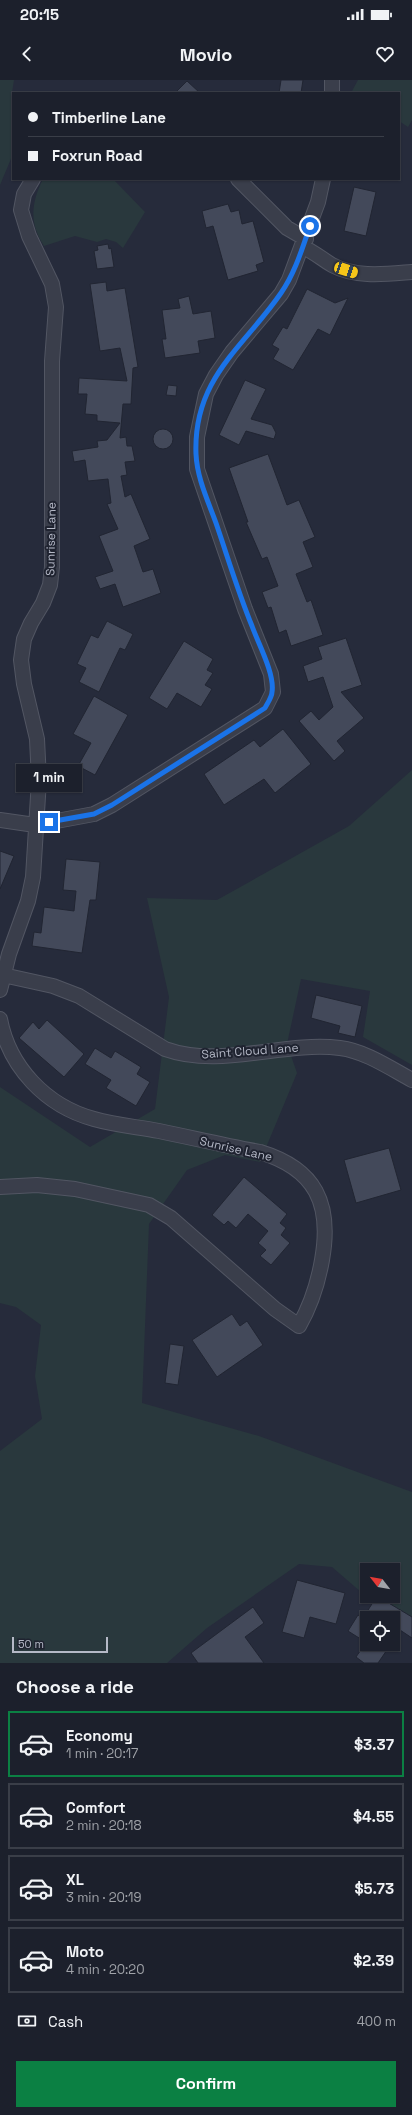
<!DOCTYPE html>
<html lang="en">
<head>
<meta charset="utf-8">
<style>
  :root { --surface:#1c202c; --page:#292d38; --text:#f1f3f6; --muted:#a0a3a9; --line:#3a3e48; --accent:#0b8043 }
  body { margin:0; font-family:"Space Grotesk",sans-serif; background:var(--page); color:var(--text); height:100vh; display:flex; flex-direction:column; font-size:15px; white-space:nowrap }
  * { box-sizing:border-box; margin:0 }
  p { font-size:13px; color:var(--muted) }
  .icon { flex:none; width:22px; height:22px; fill:none; stroke:currentColor; stroke-width:2; stroke-linecap:round; stroke-linejoin:round }
  .map { position:relative; height:1583px; overflow:hidden }
  .drawer { display:flex; flex-direction:column; background:var(--surface); flex:1 }
  .drawer>* { flex:none }
  .hud { position:absolute; left:12px; top:12px; width:388px; height:88px; border-radius:0px; box-shadow:0 1px 3px #0004,0 0 0 1px var(--line); display:grid; align-content:center; height:88px; padding:0 16px; background:var(--surface) }
  .needle { width:26px; rotate:301deg }
  .tools { position:absolute; left:360px; top:1483px; display:grid; gap:8px }
  .tools a { display:grid; place-items:center; width:40px; height:40px; border-radius:0px; background:var(--surface); box-shadow:0 1px 3px #0004,0 0 0 1px var(--line); font-size:20px }
  .scale { position:absolute; left:12px; bottom:10px; width:96px; box-sizing:border-box; padding-left:4px; border:2px solid #b5b9c7; border-top:0; font-size:11px; line-height:14px; white-space:nowrap; color:#b5b9c7; -webkit-text-stroke:3px #1f2330; paint-order:stroke }
  .end { position:absolute; width:18px; height:18px; margin:-9px; border:5px solid #1a73e8; background:#fff; box-shadow:0 0 0 2px #fff }
  .from { border-radius:50% }
  .bubble { position:absolute; height:28px; border-radius:0px; background:var(--surface); box-shadow:0 1px 3px #0004,0 0 0 1px var(--line); font-size:13px; font-weight:700; line-height:28px; text-align:center }
  .car { position:absolute; width:12px; height:24px; margin:-12px -6px; border-radius:5px; box-shadow:0 0 3px 1px #0007; background:linear-gradient(#f5c518 24%,#345 0 40%,#f5c518 0 76%,#345 0 86%,#f5c518 0) }
  .hud b { display:flex; align-items:center; gap:14px; height:38px; font-size:15px }
  .hud b+b { border-top:1px solid var(--line) }
  .hud i { width:10px; height:10px; background:var(--text) }
  ul { padding:0; list-style:none }
  li { display:flex; align-items:center; gap:12px; height:66px; margin:0 8px 6px; padding:0 8px; border:2px solid var(--line); border-radius:0px }
  li div { flex:1 }
  li b { display:block; font-size:15px }
  li em { font-style:normal; font-weight:700 }
  li.selected { border-color:var(--accent) }
  li>.icon { width:36px; height:36px; stroke-width:1.5 }
  h2 { padding:0 16px; font-size:18px; line-height:48px }
  .pay { display:flex; align-items:center; gap:10px; height:44px; padding:0 16px; font-size:15px }
  .pay p { margin-inline-start:auto }
  .cta { display:flex; gap:8px; margin-top:auto; padding:8px 16px }
  .cta a { flex:1; height:46px; border-radius:0px; background:var(--accent); color:#fff; font-size:16px; font-weight:700; line-height:46px; text-align:center }
  .status { display:flex; justify-content:space-between; align-items:center; height:28px; padding:0 20px; background:var(--surface); direction:ltr }
  .status svg { height:11px; fill:currentColor }
  header { display:flex; justify-content:space-between; align-items:center; height:52px; padding:0 16px; background:var(--surface); font-size:18px; font-weight:700 }
  .map>svg:first-child { display:block }
  .green { fill:#29383d; fill-rule:evenodd }
  .building { fill:#43495a; stroke:#212532 }
  .lines { fill:none; stroke-linecap:round; stroke-linejoin:round }
  .minor-casing { stroke:#525663; stroke-width:16 }
  .minor { stroke:#3a3e4b; stroke-width:14 }
  .route { stroke:#1a73e8; stroke-width:5 }
  .labels { text-anchor:middle; stroke-width:4; stroke-linejoin:round; paint-order:stroke }
  .street-label { font-size:12px; fill:#b5b9c7; stroke:#1f2330 }
</style>
</head>
<body>
<div class="status"><b>20:15</b><svg viewBox="0 0 49 12"><path d="M0 12V9h3v3zM5 12V6h3v6zM10 12V3h3v9zM15 12V0h3v12zM26 1h20v11H26zM47 4h2v5h-2z"/></svg></div>
<header><svg class="icon" aria-label="back" viewBox="0 0 24 24"><path d="M15 5l-7 7 7 7"/></svg>Movio<svg class="icon" aria-label="heart" viewBox="0 0 24 24"><path d="M12 20l-8-8c-3-5 5-10 8-4 3-6 11-1 8 4z"/></svg></header>
<div class="map">
<svg width="412" height="1583" viewBox="0 0 412 1583">
  <rect width="100%" height="100%" fill="#262b3b"/>
  <!-- green -->
  <path class="green" d="M0,0H14L11,19L13,23V74L0,105Z
    M358,0H412V40L408,47L399,41V13H351Z
    M43,99H113L145,132L123,168L116,162L106,159L97,162L75,156L44,166C29,143 31,123 43,99Z
    M412,690V985L363,957L370,911L301,899L287,964L297,993L260,1082L225,1075L187,1090L149,1144L142,1323L259,1356L412,1412V1556L332,1487L299,1484L207,1548L167,1583H0V1371L42,1339L35,1296L41,1245L16,1227L0,1223V1007L90,1067L155,1029L169,917L147,818L217,820L349,746ZM367,1490H393V1516H367Z"/>
  <!-- building -->
  <path class="building" d="M281,0H303L301,13H279Z
    M187,1L200,13H175Z
    M354,107L376,112L366,156L344,151Z
    M228,124L231,132L239,130L242,144L253,141L264,182L256,185L258,191L228,200L213,146L206,148L202,131Z
    M108,164L109,169L111,168L114,187L97,189L94,171L98,170L97,166Z
    M106,202L107,211L125,208L138,287L133,288L131,324H123L120,358L126,357L127,366H132L135,381L125,382L127,395L121,396L125,417L131,414L150,459L134,466L143,492L153,489L161,513L123,527L115,504L100,509L95,497L113,491L99,456L118,449L107,424L111,423L108,399L88,401L85,380L74,382L72,371L98,367L97,361L107,360L120,343L97,341V335L85,334L87,314H78L79,298L127,301L120,268L100,271L90,204Z
    M307,209L335,223L348,218L330,255L318,249L293,290L273,279L279,269L272,265L283,247L287,249Z
    M189,216L193,234L211,231L215,258L198,261L200,273L165,278L162,259H166L162,230L180,228L178,219Z
    M245,300L266,309L251,339L272,345L276,353L274,359L246,351L239,365L219,355Z
    M168,305L177,306L176,316L166,315Z
    M153 359a10 10 0 1 1 20 0a10 10 0 1 1-20 0Z
    M268,374L287,425L299,420L315,457L303,462L313,487L296,494L307,522L311,520L323,555L291,566L286,550L279,553L271,527L268,528L262,512L278,506L267,477L262,479L246,442H248L229,388Z
    M107,541L133,554L125,570L120,568L99,612L79,602L86,588L77,584L91,555L98,558Z
    M346,558L362,605L341,612L364,638L337,661L345,671L334,681L299,641L311,631L319,640L333,627L323,597L308,602L303,586L322,579L318,567Z
    M184,561L213,579L207,590L213,593L205,605L212,609L201,627L177,613L167,629L149,618Z
    M94,616L128,635L95,695L78,686L91,663L73,654Z
    M283,649L311,684L275,713L264,699L224,725L204,694L254,660L260,667Z
    M0,771L14,776L0,809Z
    M66,779L100,782L96,820H90L82,873L32,866L34,852L41,853L44,827L74,831L76,811L63,810Z
    M316,915L362,926L355,957L338,953L340,946L311,938Z
    M47,940L84,974L64,997L19,958L33,942L39,949Z
    M95,968L111,978L115,971L141,987L137,994L150,1002L136,1026L106,1008L111,1000L85,984Z
    M389,1068L401,1110L356,1123L344,1080Z
    M244,1097L287,1134L280,1143L286,1148L281,1155L290,1163L271,1185L260,1176L266,1170L258,1163L268,1151L248,1134L236,1148L228,1141L224,1145L212,1135Z
    M232,1234L240,1246L247,1241L263,1265L217,1297L192,1260Z
    M170,1264L184,1266L178,1305L165,1303Z
    M297,1500L345,1513L336,1544L310,1537L304,1558L282,1552Z
    M377,1516L412,1537V1558L400,1550L393,1561V1538H363Z
    M253,1527L264,1543L245,1557L264,1583H198L191,1573Z
    M358,1535L367,1541V1563L348,1551Z
    M365,1564H391L378,1583H364L356,1577Z"/>
  <g class="lines">
    <defs>
      <path id="minor" d="M332,0V13
        M238,99L287,148L306,159
        M303,167C314,172 322,179 332,185C356,198 386,194 412,192
        M0,740L35,745L94,734L112,725L265,628L273,612L271,594L245,529L197,389V357L206,314L216,295L232,272L281,214L289,200L318,122L323,99
        M3,895L53,906L79,916L165,969C221,989 282,961 340,968C365,971 390,988 412,1000
        M0,910L9,874L28,821L33,797L39,700L37,659L24,604L21,580L24,559L31,543L43,523L50,505L52,487V281L56,227L52,204L29,156L21,130L24,114L33,99
        M0,939C9,987 46,1026 94,1039C115,1045 138,1047 159,1051C193,1058 227,1066 260,1072C316,1089 332,1124 322,1180C318,1203 311,1225 299,1246L275,1229L171,1138L149,1125L75,1109L37,1105L0,1107"/>
    </defs>
    <!-- minor casing -->
    <use href="#minor" class="minor-casing"/>
    <!-- minor -->
    <use href="#minor" class="minor"/>
  </g>
  <g class="lines">
    <!-- route -->
    <path class="route" d="M49,742L94,734L112,725L265,628C267,624 272,617 272,612C275,594 258,563 252,546C238,512 228,478 216,443C208,421 197,398 196,374C193,298 244,267 281,213C295,193 302,169 310,146"/>
  </g>
  <g class="labels">
    <!-- street labels -->
    <g class="street-label">
      <text transform="translate(51 459) rotate(-89)" y="4">Sunrise Lane</text>
      <text transform="translate(250 971) rotate(-4)" y="4">Saint Cloud Lane</text>
      <text transform="translate(236 1069) rotate(13)" y="4">Sunrise Lane</text>
    </g>
  </g>
</svg>
<div class="tools">
<a><svg class="needle" viewBox="-14 -14 28 28"><path d="M0-13l5 13h-10z" fill="#e53935"/><path d="M0 13l5-13h-10z" fill="#a0a3a9"/></svg></a>
<a><svg class="icon" aria-label="locate" viewBox="0 0 24 24"><circle cx="12" cy="12" r="6"/><path d="M12 2v4M12 18v4M2 12h4M18 12h4"/></svg></a>
</div>
<div class="scale">50 m</div>
<i class="end from" style="left:310px;top:146px"></i>
<i class="end" style="left:49px;top:742px"></i>
<div class="bubble" style="left:16px;top:684px;width:66px">1 min</div>
<i class="car" style="left:346px;top:190px;rotate:108deg"></i>
<div class="hud">
<b><i class="from"></i>Timberline Lane</b>
<b><i></i>Foxrun Road</b>
</div>
</div>
<section class="drawer">
<h2>Choose a ride</h2>
<ul>
<li class="selected"><svg class="icon" aria-label="car" viewBox="0 0 24 24"><path d="M5 17H2v-5l4-1 3-4h7l3 4 3 1v5h-3M9 17h6M6 11h13"/><circle cx="7" cy="17" r="2"/><circle cx="17" cy="17" r="2"/></svg><div><b>Economy</b><p>1 min · 20:17</p></div><em>$3.37</em></li>
<li><svg class="icon" aria-label="car" viewBox="0 0 24 24"><path d="M5 17H2v-5l4-1 3-4h7l3 4 3 1v5h-3M9 17h6M6 11h13"/><circle cx="7" cy="17" r="2"/><circle cx="17" cy="17" r="2"/></svg><div><b>Comfort</b><p>2 min · 20:18</p></div><em>$4.55</em></li>
<li><svg class="icon" aria-label="car" viewBox="0 0 24 24"><path d="M5 17H2v-5l4-1 3-4h7l3 4 3 1v5h-3M9 17h6M6 11h13"/><circle cx="7" cy="17" r="2"/><circle cx="17" cy="17" r="2"/></svg><div><b>XL</b><p>3 min · 20:19</p></div><em>$5.73</em></li>
<li><svg class="icon" aria-label="car" viewBox="0 0 24 24"><path d="M5 17H2v-5l4-1 3-4h7l3 4 3 1v5h-3M9 17h6M6 11h13"/><circle cx="7" cy="17" r="2"/><circle cx="17" cy="17" r="2"/></svg><div><b>Moto</b><p>4 min · 20:20</p></div><em>$2.39</em></li>
</ul>
<div class="pay"><svg class="icon" aria-label="cash" viewBox="0 0 24 24"><path d="M3 7h18v10H3z"/><circle cx="12" cy="12" r="2"/></svg>Cash<p>400 m</p></div>
<div class="cta"><a>Confirm</a></div>
</section>
</body>
</html>
